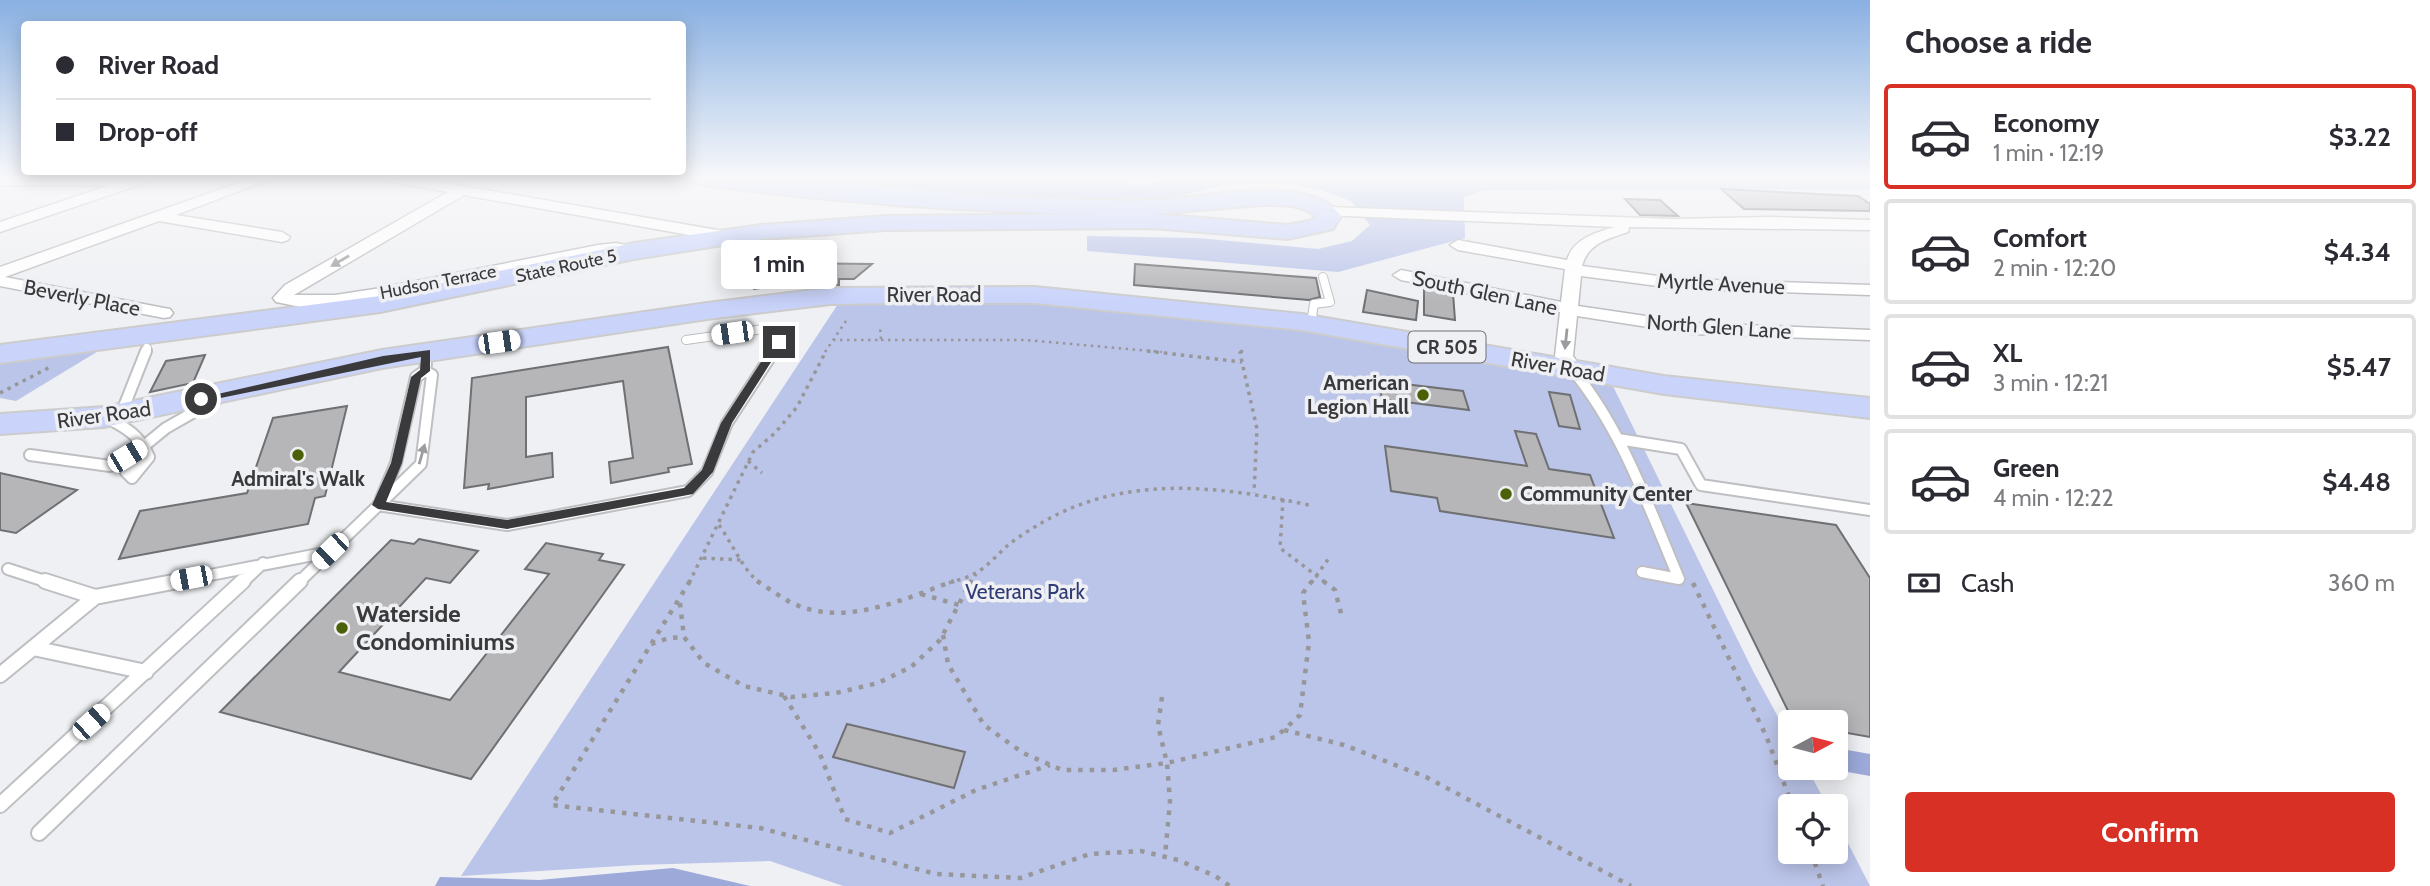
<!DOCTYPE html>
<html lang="en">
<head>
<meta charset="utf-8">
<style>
  :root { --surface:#fff; --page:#f7f7f7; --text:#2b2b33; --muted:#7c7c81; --line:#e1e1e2; --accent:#d93025 }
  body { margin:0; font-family:Cabin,sans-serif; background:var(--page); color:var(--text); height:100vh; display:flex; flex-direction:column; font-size:26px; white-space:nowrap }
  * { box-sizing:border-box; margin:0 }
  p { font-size:23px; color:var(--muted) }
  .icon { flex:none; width:38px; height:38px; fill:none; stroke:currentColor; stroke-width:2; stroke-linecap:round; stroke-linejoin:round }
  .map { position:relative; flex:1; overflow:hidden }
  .panel { display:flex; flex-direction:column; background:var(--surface); width:560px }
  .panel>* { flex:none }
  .guide { position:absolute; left:21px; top:21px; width:665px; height:154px; border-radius:7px; box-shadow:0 4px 18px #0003; display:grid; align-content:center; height:154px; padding:0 35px; background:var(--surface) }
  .needle { width:46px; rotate:83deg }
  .fabs { position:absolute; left:1778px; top:710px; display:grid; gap:14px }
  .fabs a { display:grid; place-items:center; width:70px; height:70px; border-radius:7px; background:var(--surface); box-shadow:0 4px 18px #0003; font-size:35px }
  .end { position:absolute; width:32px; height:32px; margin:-16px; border:9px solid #3a3a3c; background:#fff; box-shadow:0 0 0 4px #fff }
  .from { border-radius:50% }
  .bubble { position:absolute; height:49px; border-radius:7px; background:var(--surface); box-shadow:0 4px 18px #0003; font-size:23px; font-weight:700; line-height:49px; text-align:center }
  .car { position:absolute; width:21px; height:42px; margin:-21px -10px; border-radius:9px; box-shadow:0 0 5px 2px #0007; background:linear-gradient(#fff 24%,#345 0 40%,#fff 0 76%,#345 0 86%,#fff 0) }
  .guide b { display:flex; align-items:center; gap:24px; height:66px; font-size:26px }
  .guide b+b { border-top:2px solid var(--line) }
  .guide i { width:18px; height:18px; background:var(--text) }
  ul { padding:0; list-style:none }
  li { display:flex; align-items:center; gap:21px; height:105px; margin:0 14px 10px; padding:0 21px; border:4px solid var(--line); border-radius:7px }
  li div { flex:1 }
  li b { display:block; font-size:26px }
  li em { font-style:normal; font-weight:700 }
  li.active { border-color:var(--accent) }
  li>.icon { width:63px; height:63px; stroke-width:1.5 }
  h2 { padding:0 35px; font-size:32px; line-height:84px }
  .pay { display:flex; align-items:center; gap:18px; height:77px; padding:0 35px; font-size:26px }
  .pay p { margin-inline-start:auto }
  .button { display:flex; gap:14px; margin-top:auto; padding:14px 35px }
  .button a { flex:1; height:80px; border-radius:7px; background:var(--accent); color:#fff; font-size:28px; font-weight:700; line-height:80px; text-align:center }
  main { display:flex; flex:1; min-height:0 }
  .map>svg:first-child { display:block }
  .green { fill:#bbc5e9 }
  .water { fill:#9ca9d9 }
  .building { fill:#b6b6b9; stroke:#6f7073; stroke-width:2 }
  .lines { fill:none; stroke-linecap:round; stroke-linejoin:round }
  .lane-far2-casing { stroke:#bebfc2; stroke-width:10 }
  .lane-far1-casing { stroke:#bebfc2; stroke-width:14 }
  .lane-casing { stroke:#bebfc2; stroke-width:18 }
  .street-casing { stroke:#bebfc2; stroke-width:3 }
  .primary-casing { stroke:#ccc; stroke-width:4 }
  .path-far2 { stroke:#97979a; stroke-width:2.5; stroke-dasharray:2.5 4.5; stroke-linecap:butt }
  .path-far1 { stroke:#97979a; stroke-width:3.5; stroke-dasharray:3.5 5; stroke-linecap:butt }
  .path { stroke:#97979a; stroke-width:4.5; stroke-dasharray:4.5 7; stroke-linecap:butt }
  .lane-far2 { stroke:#fff; stroke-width:8 }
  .lane-far1 { stroke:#fff; stroke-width:10 }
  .lane { stroke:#fff; stroke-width:14 }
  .street { fill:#fff; fill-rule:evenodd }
  .primary { fill:#cad4fb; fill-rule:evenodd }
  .oneway { fill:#9c9c9e }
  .route { fill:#3a3a3c }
  .poi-dot { fill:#4c6008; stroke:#eff0f3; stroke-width:2.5 }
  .labels { text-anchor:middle; stroke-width:7; stroke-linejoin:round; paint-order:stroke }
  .far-street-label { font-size:18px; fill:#3a3a3c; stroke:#eff0f3 }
  .shield { fill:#eff0f3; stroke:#707173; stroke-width:2 }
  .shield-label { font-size:19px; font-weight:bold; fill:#3a3a3c }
  .street-label { font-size:21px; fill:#3a3a3c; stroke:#eff0f3 }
  .poi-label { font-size:21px; font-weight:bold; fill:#3a3a3c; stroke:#eff0f3; text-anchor:end }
  .park-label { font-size:21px; fill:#303b76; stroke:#eff0f3 }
  .near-poi-label { font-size:24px; font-weight:bold; fill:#3a3a3c; stroke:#eff0f3; text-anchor:start }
</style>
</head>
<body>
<main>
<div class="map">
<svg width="1870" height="886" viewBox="0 0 1870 886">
  <rect width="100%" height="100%" fill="#eff0f3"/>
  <!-- green -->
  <path class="green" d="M775,177H1109L1127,179L1129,185C1145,186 1155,183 1169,177H1870V189L1484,190L1464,197L1465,238L1338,272L1087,251V236L1198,238L1318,249L1352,241L1370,225L1351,201L1321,190L1289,184H1230L1171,198L1053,199Z
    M1048,296L1306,327L1611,382L1753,671L1790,739V768H1807L1828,807H1790V852H1836V820L1870,886H843L770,861L637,865L461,876L838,304Z
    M100,350L16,401L0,398V363Z"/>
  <!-- water -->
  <path class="water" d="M1836,748L1870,754V776L1842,771L1836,759Z
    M673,868L750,886H435L440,877L539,880Z"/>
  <!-- building -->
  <path class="building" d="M1721,189L1858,196L1870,204V211L1744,209Z
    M1625,199L1660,200L1678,216L1640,215Z
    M778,263L872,264L854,279H839V285H782L754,289L748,269Z
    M1135,264L1316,278L1320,297L1309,300L1134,285Z
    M1424,287L1453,293L1455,320L1424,315Z
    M1367,290L1418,301L1416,320L1363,312Z
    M668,347L692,464L668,468L669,472L611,483L609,462L633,458L623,381L526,397V457L552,453L553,477L488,489L489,484L464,488L472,378Z
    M205,355L193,383L150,392L166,361Z
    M1379,381L1463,391L1469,410L1382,399Z
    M1549,392L1570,395L1580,429L1559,426Z
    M347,406L325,496L315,498L308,524L119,559L140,511L247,493L273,418Z
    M1515,431L1536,434L1549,469L1590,475L1614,538L1440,511L1437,498L1391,491L1385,446L1527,466Z
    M0,473L77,490L16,533L0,530Z
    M1686,503L1836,525L1870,578V737L1836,731V723H1794Z
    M419,539L478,551L450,583L426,578L339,672L450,700L549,574L525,569L546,543L603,554L599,560L624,565L471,779L220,712L391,540L414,544Z
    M847,724L965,752L954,788L833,757Z"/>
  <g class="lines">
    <defs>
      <path id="lane-far2" d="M1311,323L1314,304L1330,302L1323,277
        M686,340L778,327L788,329L773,352
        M145,352L147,348"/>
      <path id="lane-far1" d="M1572,369C1623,431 1648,506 1679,579L1642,572
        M121,414L146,351
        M107,418C127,428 140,436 149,457L132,478L126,472L139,452
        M1618,439L1681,449L1701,485L1870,510
        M30,455L110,466L144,446L166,428L217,399
        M381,499L396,463L416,377L425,371L426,364
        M378,505L507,525L688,491L707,472L727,423L774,351
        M8,569L51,583
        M169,583L329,552
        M242,583L263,563
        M298,583L421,464L432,375L425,371"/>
      <path id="lane" d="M45,581L95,597L178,581
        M33,648L146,672
        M0,675L95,597
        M0,805L243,581
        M39,833L300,581"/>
      <path id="street" d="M0,177H139L144,181L142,184L0,232V222L110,185H0Z
        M255,177H276L176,215L282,232L290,237L288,240L282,242L159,221L5,277L164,308L170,309L173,313L170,317L164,318L0,286V267Z
        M378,177H411L723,231L731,236L723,241L464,195L294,295H335L381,288L598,245L616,243L635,247L637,250L629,255H598L381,299L301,307L276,302L273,298L285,285L448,192L385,181Z
        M1327,207L1674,219L1769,217L1870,220V230L1629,227L1628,232C1608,239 1588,243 1582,266L1681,279L1870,285V295L1681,289L1581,276L1578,306L1693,323L1870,330V340L1693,334L1577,316L1573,356L1582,369L1572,375L1565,373L1555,356L1560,312L1401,280L1393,275L1401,270L1561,302L1565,269L1458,250L1450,245L1458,240L1567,260C1573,239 1596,232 1615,227L1322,215L1319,212L1322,209Z"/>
      <path id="primary" d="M686,177C844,177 1000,204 1158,200C1205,198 1310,171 1341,216L1333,229L1287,239L1152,228L886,230L761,239L634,259L380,312L0,363V345L380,296L634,243L761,225L886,216L1099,214C965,212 830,202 697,184L689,182ZM1260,205C1280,205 1301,203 1316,217L1309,221L1287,225L1154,214Z
        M1035,287L1302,314L1664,376L1870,398V418L1664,394L1302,330L1035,303H895L830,304L707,319L382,368L104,427L0,434V414L104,407L382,350L707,303L830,288Z"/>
    </defs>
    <!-- lane-far2 casing -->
    <use href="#lane-far2" class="lane-far2-casing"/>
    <!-- lane-far1 casing -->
    <use href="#lane-far1" class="lane-far1-casing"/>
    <!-- lane casing -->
    <use href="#lane" class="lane-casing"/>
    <!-- street casing -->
    <use href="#street" class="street-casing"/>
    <!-- primary casing -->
    <use href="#primary" class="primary-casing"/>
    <!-- path-far2 -->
    <path class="path-far2" d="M833,340H881L880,326
      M881,340H1026L1162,352
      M825,352L848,318
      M1241,352L1246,347"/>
    <!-- path-far1 -->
    <path class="path-far1" d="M1147,351L1242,362
      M1242,351L1240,353L1257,429L1254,493
      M0,393L52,366
      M748,461L762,473
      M1283,499L1280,548L1326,583
      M719,525C732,543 744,572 760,583
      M703,558L741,560
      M689,583L753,452L775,433L797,407L826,351
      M949,583C957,580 967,578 974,574C986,568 997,555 1007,546C1018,537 1031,529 1043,522C1126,474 1220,486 1309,505
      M970,583L976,574
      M1311,583L1329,558"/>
    <!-- path -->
    <path class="path" d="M690,581L552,805L760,828L936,874L1020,878L1090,854L1141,851L1178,860L1215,876L1230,886
      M757,581C768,588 779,596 790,602C843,629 903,599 954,581
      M1323,581L1335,590L1342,617
      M1693,583L1767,738L1793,807
      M921,594L959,605
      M680,603L684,637L704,663L744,686L791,697L836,693L878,683L911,667L940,640L971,581
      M943,635L948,664L984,725L1023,753L1062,770H1113L1167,763L1276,737L1300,715L1309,642L1303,593L1312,581
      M651,644L669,638L684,637
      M784,696L820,754L845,819L890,833L976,790L1050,765
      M1162,697L1158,725L1167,763L1170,801L1165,856
      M1284,730L1344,745L1426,777L1631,886
      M1811,852L1823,886"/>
    <!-- lane-far2 -->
    <use href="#lane-far2" class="lane-far2"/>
    <!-- lane-far1 -->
    <use href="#lane-far1" class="lane-far1"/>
    <!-- lane -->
    <use href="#lane" class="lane"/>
    <!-- street -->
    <use href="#street" class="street"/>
    <!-- primary -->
    <use href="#primary" class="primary"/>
  </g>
  <!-- one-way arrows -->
  <defs><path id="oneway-solid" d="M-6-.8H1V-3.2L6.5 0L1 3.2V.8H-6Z" transform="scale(1.75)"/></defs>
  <g class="oneway">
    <use href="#oneway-solid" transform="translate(340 261) rotate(150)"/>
    <use href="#oneway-solid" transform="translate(1566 339) rotate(96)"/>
    <use href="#oneway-solid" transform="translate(422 454) rotate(-74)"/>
  </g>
  <!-- sky -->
  <linearGradient id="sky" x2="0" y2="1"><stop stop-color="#89b0e2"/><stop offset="0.59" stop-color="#f8f8fa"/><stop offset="1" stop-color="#f8f8fa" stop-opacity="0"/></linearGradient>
  <rect width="1870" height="301" fill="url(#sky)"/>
  <!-- route -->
  <path class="route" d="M779,339L784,342L732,423L713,472L693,494L507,529L378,509L372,505L391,463L411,377L420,370L421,357L201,402L196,399L383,356L430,350V371L421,378L402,463L386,502L507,520L684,488L702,470L721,423L774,342Z"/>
  <!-- markers -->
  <g class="poi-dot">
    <circle cx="1423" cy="395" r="7"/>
    <circle cx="298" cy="455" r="7"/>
    <circle cx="1506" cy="494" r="7"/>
    <circle cx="342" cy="628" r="7"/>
  </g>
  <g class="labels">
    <!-- far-street labels -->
    <g class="far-street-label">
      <text transform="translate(566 266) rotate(-12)" y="6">State Route 5</text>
      <text transform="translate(438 282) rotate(-11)" y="6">Hudson Terrace</text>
    </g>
    <!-- shield labels -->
    <rect class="shield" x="1408.5" y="331.5" width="77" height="31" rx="5"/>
    <g class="shield-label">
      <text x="1447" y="354">CR 505</text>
    </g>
    <!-- street labels -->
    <g class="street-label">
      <text transform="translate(1721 284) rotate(3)" y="7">Myrtle Avenue</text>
      <text transform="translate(1485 293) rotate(12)" y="7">South Glen Lane</text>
      <text x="934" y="302">River Road</text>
      <text transform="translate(82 298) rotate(11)" y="7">Beverly Place</text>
      <text transform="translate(1719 327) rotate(4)" y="7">North Glen Lane</text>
      <text transform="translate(1558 367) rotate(10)" y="7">River Road</text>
      <text transform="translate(104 415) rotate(-8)" y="7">River Road</text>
    </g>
    <!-- poi labels -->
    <g class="poi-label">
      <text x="1409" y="390">American<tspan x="1409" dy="24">Legion Hall</tspan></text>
      <text x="298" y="486" text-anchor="middle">Admiral's Walk</text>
      <text x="1520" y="501" text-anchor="start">Community Center</text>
    </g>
    <!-- park labels -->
    <g class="park-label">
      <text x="1025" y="599">Veterans Park</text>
    </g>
    <!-- near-poi labels -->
    <g class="near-poi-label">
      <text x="356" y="622">Waterside<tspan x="356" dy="28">Condominiums</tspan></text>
    </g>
  </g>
</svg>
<div class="fabs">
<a><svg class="needle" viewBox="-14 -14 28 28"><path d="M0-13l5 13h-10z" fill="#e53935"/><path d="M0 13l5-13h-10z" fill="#7c7c81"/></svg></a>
<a><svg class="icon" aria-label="locate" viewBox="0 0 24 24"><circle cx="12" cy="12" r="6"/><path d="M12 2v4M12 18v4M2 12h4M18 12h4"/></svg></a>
</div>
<i class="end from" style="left:201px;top:399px"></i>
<i class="end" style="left:779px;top:342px"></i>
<div class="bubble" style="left:721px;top:240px;width:116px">1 min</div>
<i class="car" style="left:732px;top:333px;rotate:262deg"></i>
<i class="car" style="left:499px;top:342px;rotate:82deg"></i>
<i class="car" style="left:127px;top:456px;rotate:59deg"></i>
<i class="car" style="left:330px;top:551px;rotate:226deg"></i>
<i class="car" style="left:191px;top:578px;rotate:259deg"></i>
<i class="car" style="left:91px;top:722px;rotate:48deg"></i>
<div class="guide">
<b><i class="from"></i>River Road</b>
<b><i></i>Drop-off</b>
</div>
</div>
<section class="panel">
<h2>Choose a ride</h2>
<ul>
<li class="active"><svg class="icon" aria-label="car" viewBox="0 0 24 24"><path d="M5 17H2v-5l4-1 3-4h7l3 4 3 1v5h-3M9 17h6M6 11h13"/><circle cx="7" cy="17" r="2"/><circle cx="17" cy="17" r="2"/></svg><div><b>Economy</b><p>1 min · 12:19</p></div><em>$3.22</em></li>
<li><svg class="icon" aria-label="car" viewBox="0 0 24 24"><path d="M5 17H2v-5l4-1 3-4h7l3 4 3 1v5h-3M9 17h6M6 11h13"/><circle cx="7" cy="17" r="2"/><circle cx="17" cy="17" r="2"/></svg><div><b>Comfort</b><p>2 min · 12:20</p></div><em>$4.34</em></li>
<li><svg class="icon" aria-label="car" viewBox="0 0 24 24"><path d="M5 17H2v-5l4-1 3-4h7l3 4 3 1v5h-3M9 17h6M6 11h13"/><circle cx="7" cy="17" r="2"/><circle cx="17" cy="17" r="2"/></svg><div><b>XL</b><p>3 min · 12:21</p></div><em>$5.47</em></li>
<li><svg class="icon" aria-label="car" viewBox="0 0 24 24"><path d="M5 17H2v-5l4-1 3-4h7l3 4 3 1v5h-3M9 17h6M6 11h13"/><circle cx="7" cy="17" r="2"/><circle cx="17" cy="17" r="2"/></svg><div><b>Green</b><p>4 min · 12:22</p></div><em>$4.48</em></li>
</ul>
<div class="pay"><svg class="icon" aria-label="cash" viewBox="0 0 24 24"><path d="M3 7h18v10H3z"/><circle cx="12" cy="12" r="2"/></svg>Cash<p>360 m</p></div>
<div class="button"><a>Confirm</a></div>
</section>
</main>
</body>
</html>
